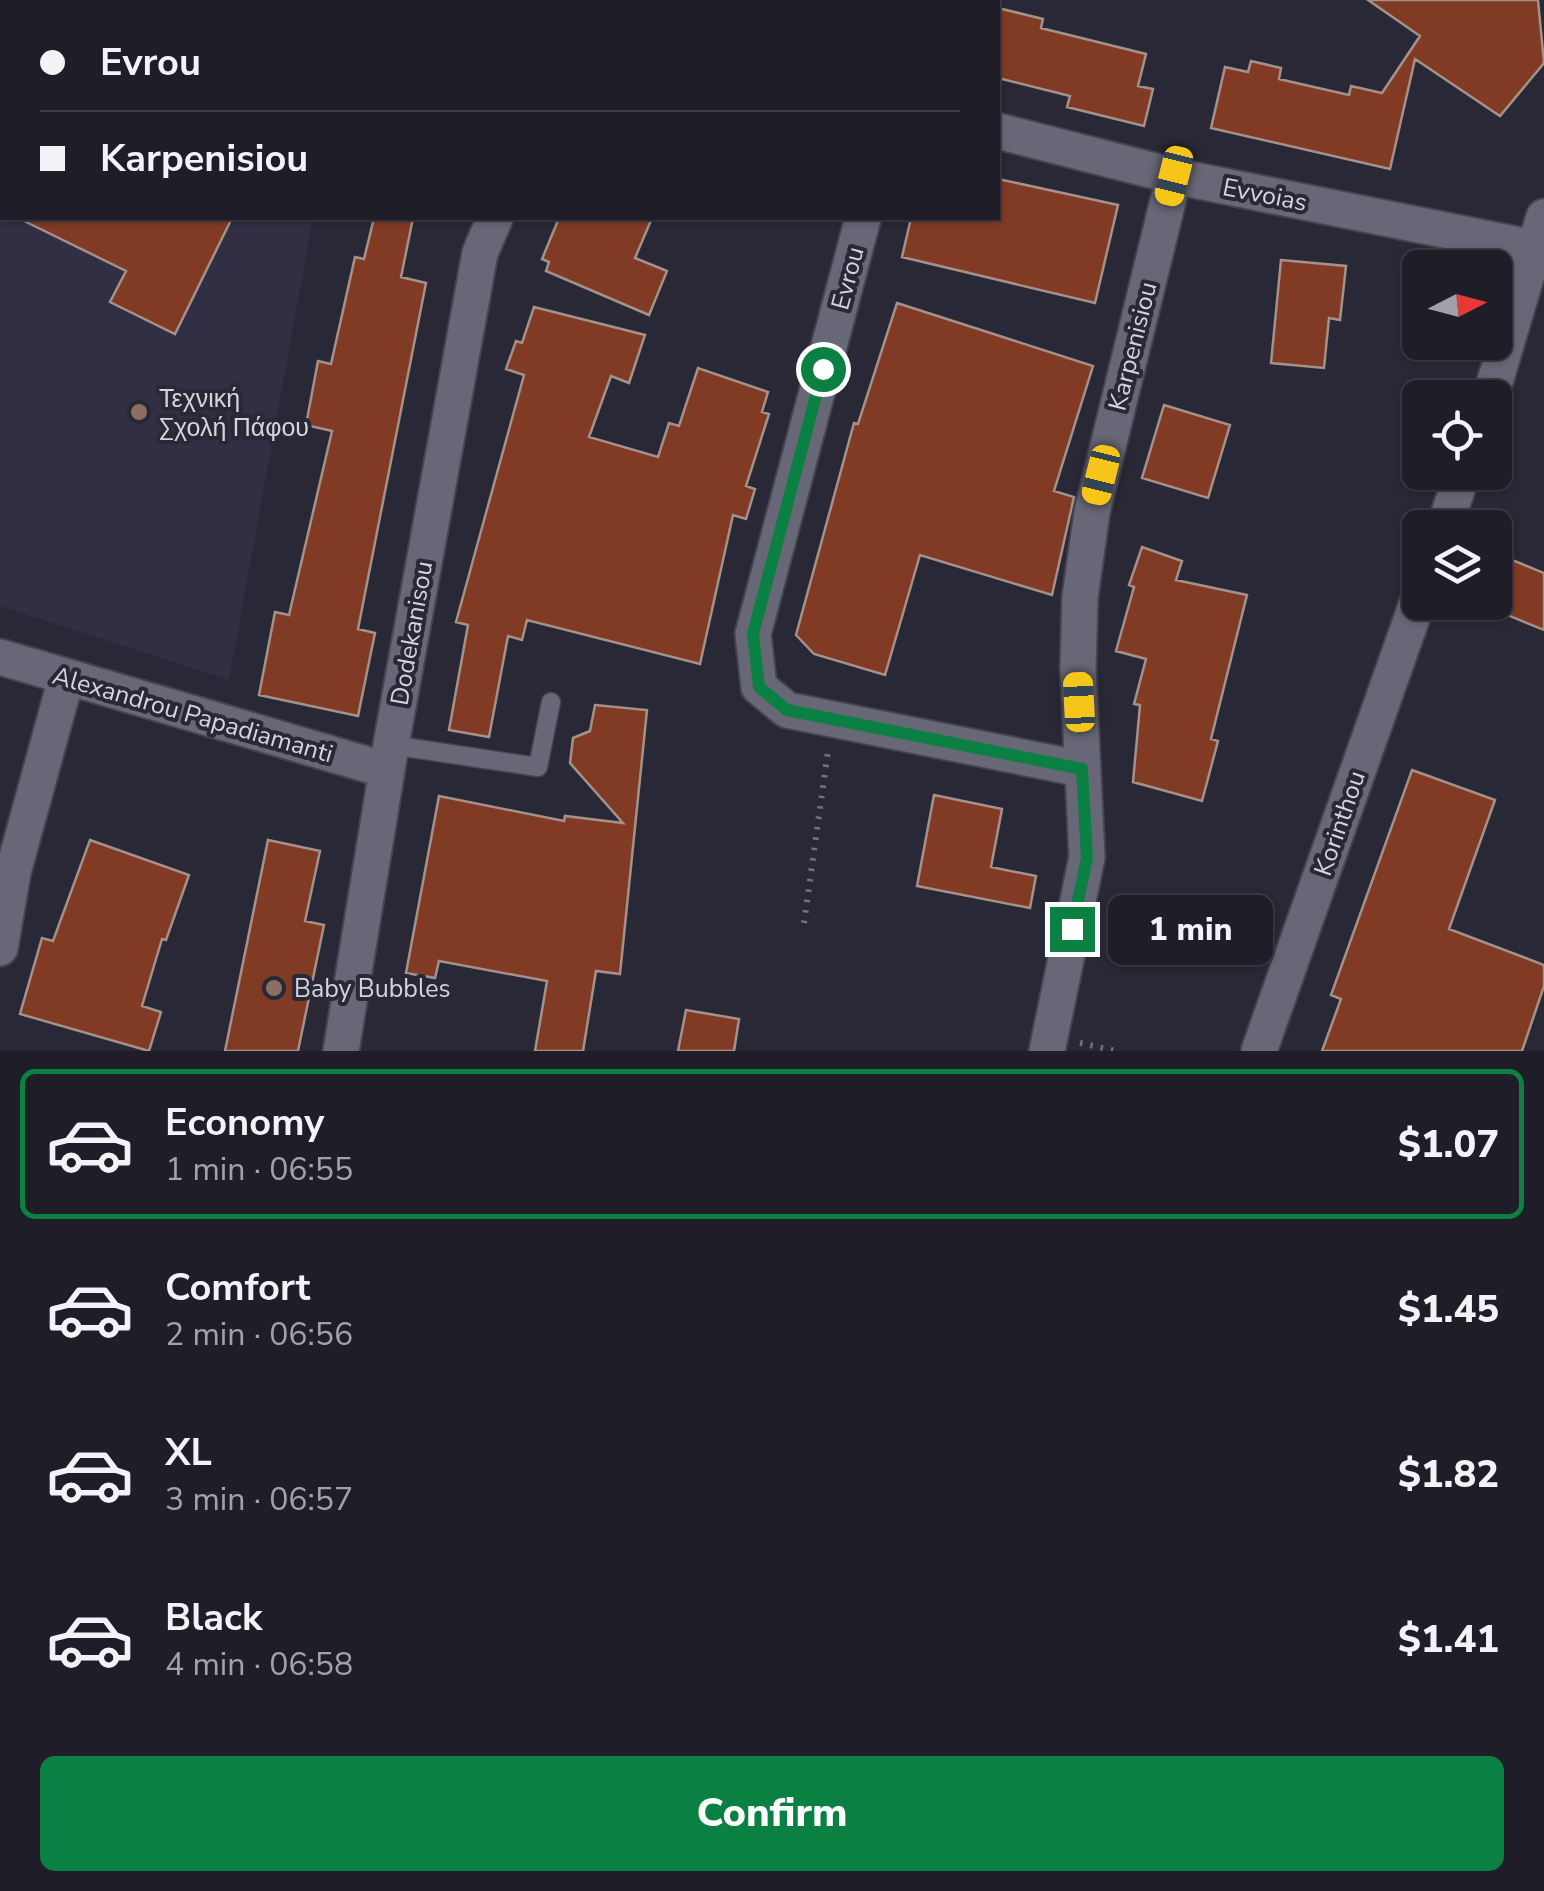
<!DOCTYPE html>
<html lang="en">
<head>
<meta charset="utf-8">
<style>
  :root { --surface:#1f1e28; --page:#2c2b34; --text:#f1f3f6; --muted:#a1a2a8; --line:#3c3c45; --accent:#0b8043 }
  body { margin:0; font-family:"Nunito Sans",sans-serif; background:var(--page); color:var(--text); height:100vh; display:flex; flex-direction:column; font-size:38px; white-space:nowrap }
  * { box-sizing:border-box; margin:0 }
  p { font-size:32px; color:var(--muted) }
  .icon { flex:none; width:55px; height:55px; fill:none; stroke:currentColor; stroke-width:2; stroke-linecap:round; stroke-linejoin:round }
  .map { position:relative; height:1051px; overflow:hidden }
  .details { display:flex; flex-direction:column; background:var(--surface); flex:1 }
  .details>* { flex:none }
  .hud { position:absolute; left:0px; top:0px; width:1000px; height:220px; box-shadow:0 2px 8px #0004,0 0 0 2px var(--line); display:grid; align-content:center; height:220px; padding:0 40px; background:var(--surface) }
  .needle { width:65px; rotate:84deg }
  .controls { position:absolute; left:1402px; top:250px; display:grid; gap:20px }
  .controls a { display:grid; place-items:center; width:110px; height:110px; border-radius:15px; background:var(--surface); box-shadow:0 2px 8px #0004,0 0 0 2px var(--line); font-size:50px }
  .end { position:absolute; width:45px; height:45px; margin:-22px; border:12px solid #0b8043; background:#fff; box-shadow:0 0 0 5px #fff }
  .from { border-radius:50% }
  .bubble { position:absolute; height:70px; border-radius:15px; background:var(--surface); box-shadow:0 2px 8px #0004,0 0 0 2px var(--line); font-size:32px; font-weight:800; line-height:70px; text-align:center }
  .car { position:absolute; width:30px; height:60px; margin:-30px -15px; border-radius:12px; box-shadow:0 0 8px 2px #0007; background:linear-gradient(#f5c518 24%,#345 0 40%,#f5c518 0 76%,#345 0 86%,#f5c518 0) }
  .hud b { display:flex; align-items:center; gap:35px; height:95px; font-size:38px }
  .hud b+b { border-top:2px solid var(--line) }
  .hud i { width:25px; height:25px; background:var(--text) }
  ul { padding:18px 0 0; list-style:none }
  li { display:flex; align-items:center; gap:30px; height:150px; margin:0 20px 15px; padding:0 20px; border:5px solid transparent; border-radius:15px }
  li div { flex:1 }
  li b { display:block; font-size:38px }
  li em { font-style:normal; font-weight:800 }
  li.current { border-color:var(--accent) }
  li>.icon { width:90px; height:90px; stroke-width:1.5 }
  .button { display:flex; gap:20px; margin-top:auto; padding:20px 40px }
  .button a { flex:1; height:115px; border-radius:15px; background:var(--accent); color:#fff; font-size:40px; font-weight:800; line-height:115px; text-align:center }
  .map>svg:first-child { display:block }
  .built { fill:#312f43 }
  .building { fill:#813b24; stroke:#a4918a; stroke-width:2.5 }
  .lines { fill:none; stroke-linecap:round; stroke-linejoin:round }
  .lane-casing { stroke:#44444f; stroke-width:21 }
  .street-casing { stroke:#44444f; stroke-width:39 }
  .path { stroke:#72727e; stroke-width:6; stroke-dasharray:2.5 8; stroke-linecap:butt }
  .lane { stroke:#686777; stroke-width:18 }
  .street { stroke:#686777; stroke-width:35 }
  .route { stroke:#0b8043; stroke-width:12 }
  .education-dot { fill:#8d6e63; stroke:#292836; stroke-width:4 }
  .labels { text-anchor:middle; stroke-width:8; stroke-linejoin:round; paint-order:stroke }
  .street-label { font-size:25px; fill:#d4d4dd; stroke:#292836 }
  .poi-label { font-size:25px; fill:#d4d4dd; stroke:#292836; text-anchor:start }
</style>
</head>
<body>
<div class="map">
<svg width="1544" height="1051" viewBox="0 0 1544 1051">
  <rect width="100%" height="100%" fill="#292836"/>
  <!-- built -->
  <path class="built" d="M0,0L52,2H2V218H313L229,680L0,606Z"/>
  <!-- building -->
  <path class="building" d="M1368,0H1538L1544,63L1500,116L1415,59L1390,169L1211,128L1225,67L1248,72L1251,61L1281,68L1279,79L1349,95L1351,86L1382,93L1420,36Z
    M998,8L1043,19L1041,28L1146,54L1138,86L1153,89L1144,126L1067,107L1070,96L998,78Z
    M998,179L1118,205L1095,303L902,257L911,218H998Z
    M18,218H232L175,334L110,302L126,271Z
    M374,218H413L401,277L426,283L358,629L375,633L358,716L259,695L275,612L289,615L332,431L306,425L318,361L331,364L355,257L364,259Z
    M559,218H652L635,258L667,271L649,315L546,271L549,262L542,259Z
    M1281,260L1346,266L1340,320L1329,318L1324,368L1271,363Z
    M897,303L1093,366L1054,491L1074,497L1052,595L920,555L885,675L814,654L796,635L854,423L858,424Z
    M534,307L645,335L629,383L611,376L589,437L658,457L669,423L679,426L698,368L768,392L762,412L769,414L746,486L755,489L746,519L733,515L700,664L527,620L522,640L508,636L489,737L449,730L468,625L456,622L524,375L506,369L516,341L522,343Z
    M1164,405L1230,425L1208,498L1142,478Z
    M1142,547L1182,561L1176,580L1247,595L1211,739L1218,741L1202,801L1133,782L1140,705L1134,704L1146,659L1116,651L1134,587L1129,585Z
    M1495,553L1544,573V630L1495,610Z
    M595,705L647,710L620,974L596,971L583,1051H535L547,981L439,961L435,978L406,973L439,796L564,821L565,816L623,823L570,763L573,738L590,731Z
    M1412,770L1495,800L1449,929L1544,965V986L1522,1051H1322L1341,999L1331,995Z
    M934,795L1002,809L991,867L1036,876L1030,908L917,886Z
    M90,840L189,875L166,940L162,939L142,1006L161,1012L149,1051L20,1014L42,938L53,941Z
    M268,840L320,851L305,921L324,925L298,1051H225Z
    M686,1010L739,1019L734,1051H678Z"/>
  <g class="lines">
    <defs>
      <path id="lane" d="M391,745L538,767L551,702"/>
      <path id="street" d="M78,0L81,2
        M236,2L237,0
        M586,2L588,0
        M920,2L921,0
        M998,131L1174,176L1534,248
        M863,218L753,634L759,687L787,710L1082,769
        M1490,398L1544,217
        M1444,528L1463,472
        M0,657L386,770
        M0,948L13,872L66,679
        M341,1051L391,745L480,253L495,218
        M1047,1051L1087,857L1078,669L1080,597L1092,512L1174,176
        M1259,1051L1420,595"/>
    </defs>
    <!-- lane casing -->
    <use href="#lane" class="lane-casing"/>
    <!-- street casing -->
    <use href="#street" class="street-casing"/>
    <!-- path -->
    <path class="path" d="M804,923L828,751
      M1080,1043L1116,1051"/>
    <!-- lane -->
    <use href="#lane" class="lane"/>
    <!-- street -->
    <use href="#street" class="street"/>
  </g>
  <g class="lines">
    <!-- route -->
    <path class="route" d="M823,369L753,634L759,687L787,710L1082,769L1087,858L1072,929"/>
  </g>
  <!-- markers -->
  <g class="education-dot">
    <circle cx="139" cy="412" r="10"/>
    <circle cx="274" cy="988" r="10"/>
  </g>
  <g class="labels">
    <!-- street labels -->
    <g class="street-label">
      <text transform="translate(1265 194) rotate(11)" y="9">Evvoias</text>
      <text transform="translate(847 278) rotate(-75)" y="9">Evrou</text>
      <text transform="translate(1132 346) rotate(-76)" y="9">Karpenisiou</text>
      <text transform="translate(411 633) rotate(-80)" y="9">Dodekanisou</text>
      <text transform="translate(193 714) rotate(16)" y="9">Alexandrou Papadiamanti</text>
      <text transform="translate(1339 823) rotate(-71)" y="9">Korinthou</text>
    </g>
    <!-- poi labels -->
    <g class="poi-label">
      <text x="159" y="407">Τεχνική<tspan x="159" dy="29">Σχολή Πάφου</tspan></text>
      <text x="294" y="997">Baby Bubbles</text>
    </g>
  </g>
</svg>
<div class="controls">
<a><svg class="needle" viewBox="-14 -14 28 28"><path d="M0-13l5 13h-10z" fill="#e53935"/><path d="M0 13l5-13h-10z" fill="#a1a2a8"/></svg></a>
<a><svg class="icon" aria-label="locate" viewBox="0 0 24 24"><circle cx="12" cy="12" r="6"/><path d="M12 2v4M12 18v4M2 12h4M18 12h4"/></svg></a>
<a><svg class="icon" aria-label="layers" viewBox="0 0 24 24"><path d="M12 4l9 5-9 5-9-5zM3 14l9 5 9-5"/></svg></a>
</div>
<i class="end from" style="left:823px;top:369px"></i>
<i class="end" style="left:1072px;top:929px"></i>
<div class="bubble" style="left:1108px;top:895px;width:165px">1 min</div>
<i class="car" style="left:1174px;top:176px;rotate:194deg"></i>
<i class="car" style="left:1101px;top:475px;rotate:194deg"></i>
<i class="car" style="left:1079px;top:702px;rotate:357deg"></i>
<div class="hud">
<b><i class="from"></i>Evrou</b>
<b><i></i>Karpenisiou</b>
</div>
</div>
<section class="details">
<ul>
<li class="current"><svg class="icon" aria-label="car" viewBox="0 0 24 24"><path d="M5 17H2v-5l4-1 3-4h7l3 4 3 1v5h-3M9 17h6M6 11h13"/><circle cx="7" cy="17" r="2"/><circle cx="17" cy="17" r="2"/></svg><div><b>Economy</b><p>1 min · 06:55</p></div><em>$1.07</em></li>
<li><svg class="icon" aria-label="car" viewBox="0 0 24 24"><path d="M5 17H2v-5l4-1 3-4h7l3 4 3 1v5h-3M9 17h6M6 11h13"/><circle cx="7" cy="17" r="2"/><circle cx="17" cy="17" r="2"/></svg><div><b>Comfort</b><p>2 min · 06:56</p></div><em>$1.45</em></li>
<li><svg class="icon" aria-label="car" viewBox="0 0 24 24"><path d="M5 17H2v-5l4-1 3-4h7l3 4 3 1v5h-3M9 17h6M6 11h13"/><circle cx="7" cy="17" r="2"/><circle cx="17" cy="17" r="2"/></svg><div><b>XL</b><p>3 min · 06:57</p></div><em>$1.82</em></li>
<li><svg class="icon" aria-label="car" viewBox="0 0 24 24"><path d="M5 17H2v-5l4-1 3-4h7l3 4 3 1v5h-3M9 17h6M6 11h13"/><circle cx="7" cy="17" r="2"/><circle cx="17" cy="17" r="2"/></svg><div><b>Black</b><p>4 min · 06:58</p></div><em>$1.41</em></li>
</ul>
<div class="button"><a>Confirm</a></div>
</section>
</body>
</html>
